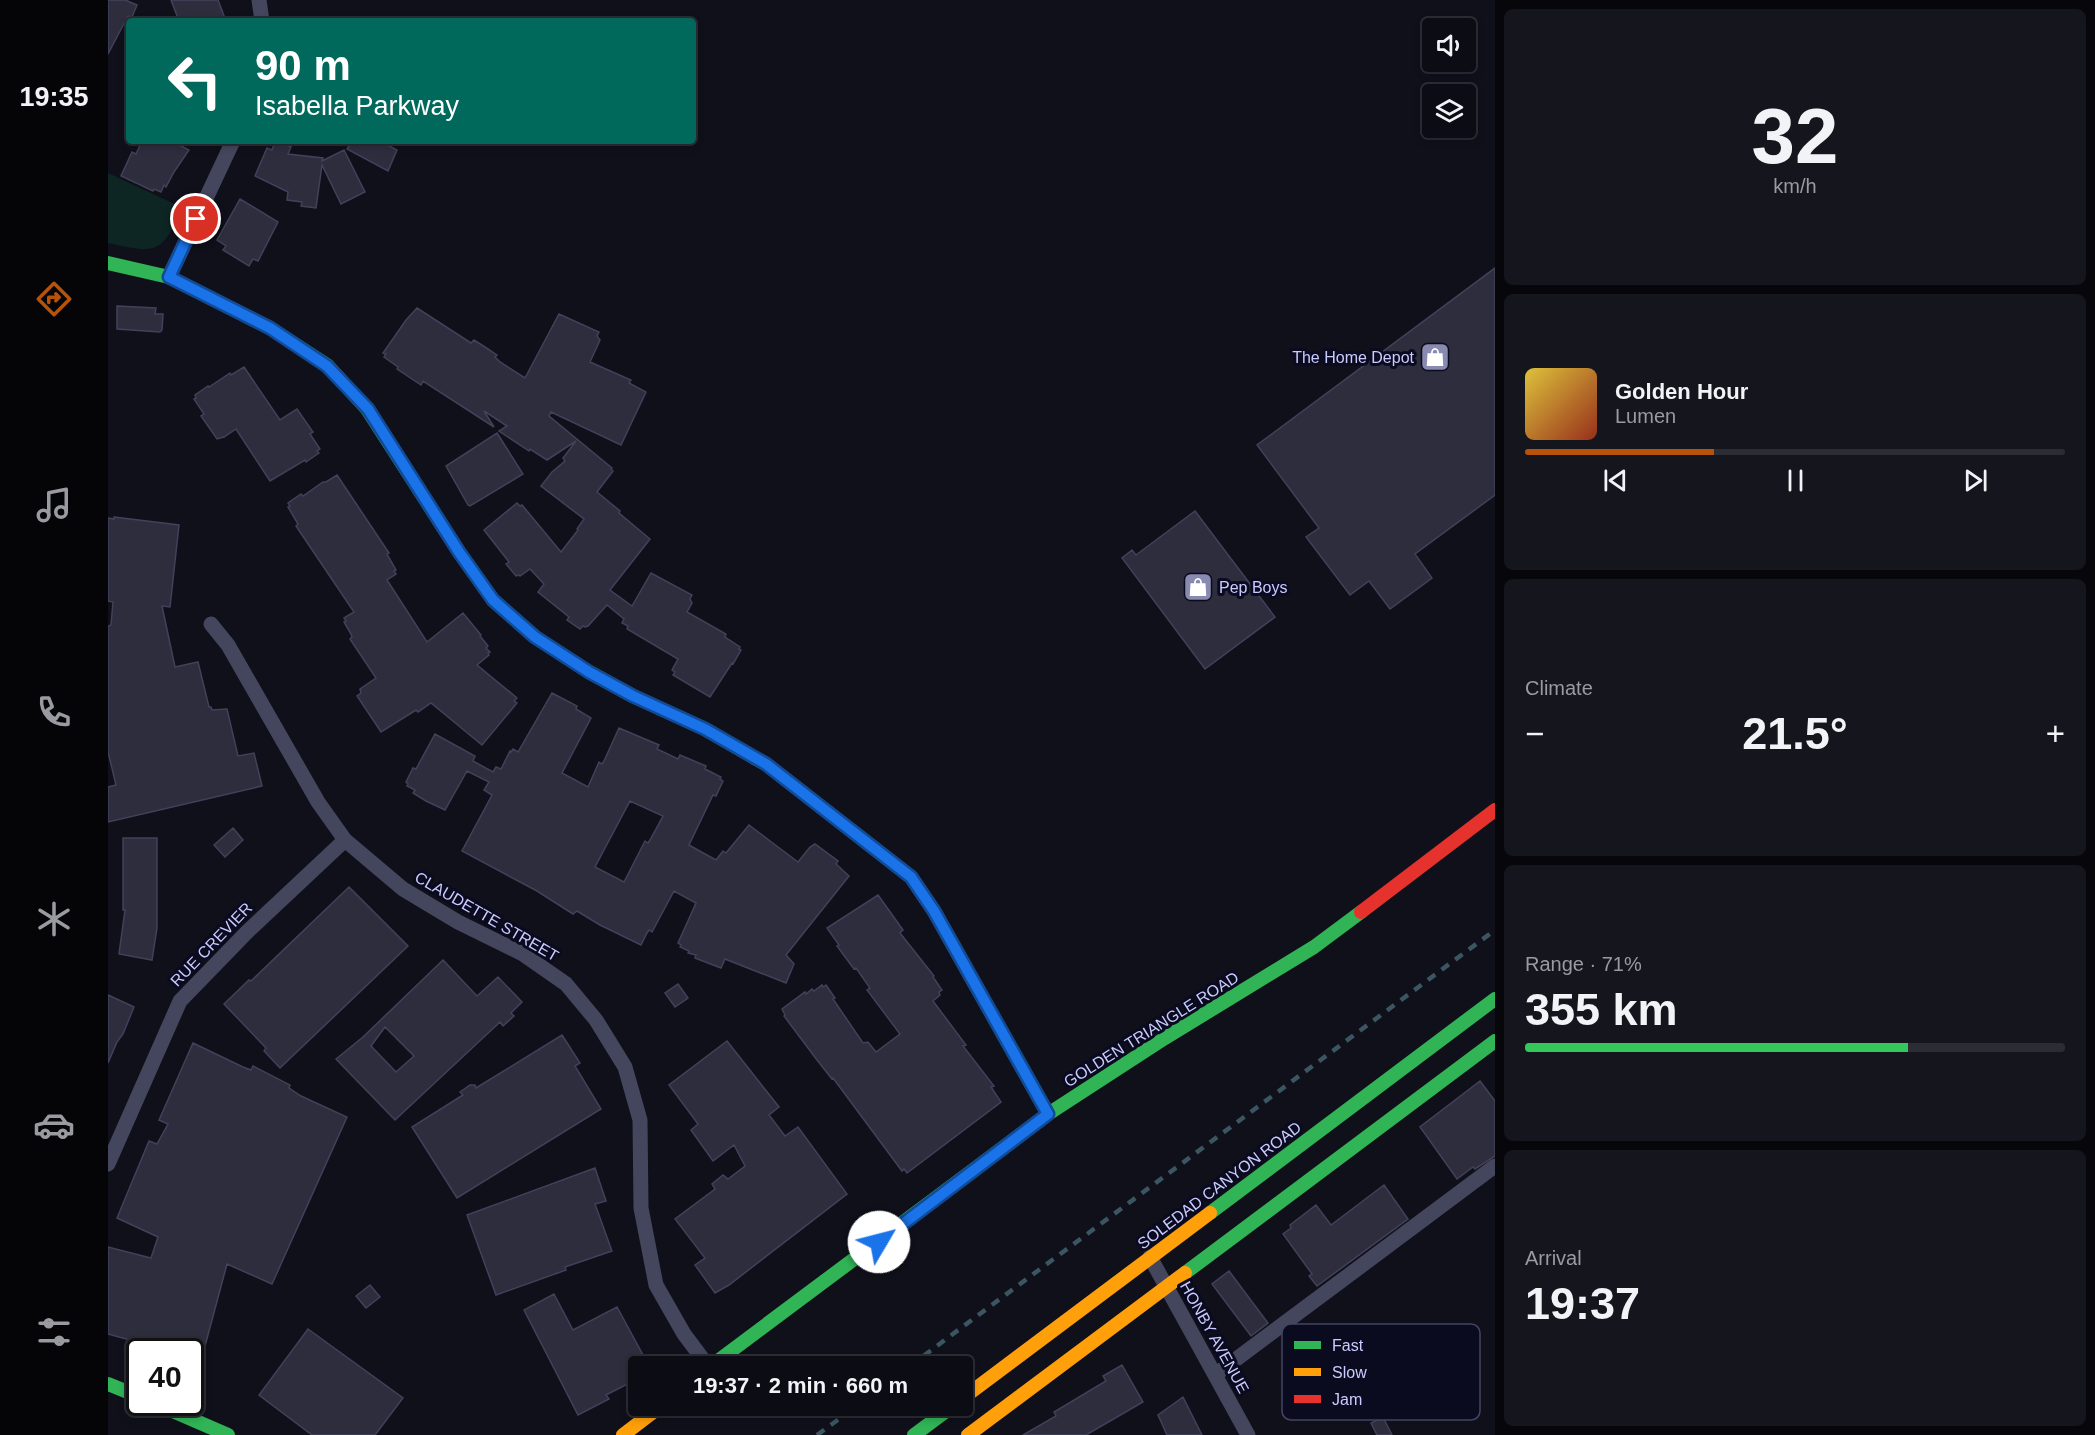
<!DOCTYPE html>
<meta charset="utf-8">
<style>
:root{--surface:#0c0c14;--page:#15151d;--text:#f1f3f6;--muted:#9a9ba0;--line:#2c2c34;--accent:#b45309}
body{margin:0;font-family:Arial,sans-serif;background:var(--page);color:var(--text);height:100vh;display:flex;flex-direction:column;font-size:22px;white-space:nowrap}
*{box-sizing:border-box;margin:0}
p{font-size:20px;color:var(--muted)}
.icon{flex:none;width:33px;height:33px;fill:none;stroke:currentColor;stroke-width:2;stroke-linecap:round;stroke-linejoin:round}
.map{position:relative;flex:1;overflow:hidden}
.side{display:flex;flex-direction:column;gap:9px;padding:9px;background:#07070b;width:600px}
.side>*{flex:none}
.hud{position:absolute;left:18px;top:18px;width:570px;height:126px;border-radius:6px;box-shadow:0 3px 9px #0003,0 0 0 2px var(--line);background:#00695c;color:#fff;overflow:hidden}
.fabs{position:absolute;left:1314px;top:18px;display:grid;gap:12px}
.fabs a{display:grid;place-items:center;width:54px;height:54px;border-radius:6px;background:var(--surface);box-shadow:0 3px 9px #0003,0 0 0 2px var(--line);font-size:30px}
.speed{position:absolute;left:18px;top:1338px;display:flex;gap:12px;font-size:30px;font-weight:700;text-align:center}
.speed>*{display:grid;place-content:center;width:78px;height:78px;border-radius:50%;background:var(--surface);box-shadow:0 3px 9px #0003,0 0 0 2px var(--line);line-height:1}
.speed .limit{border:3px solid #111;border-radius:9px;background:#fff;color:#111}
.pin{position:absolute;display:grid;place-items:center;width:51px;height:51px;color:#fff;margin:-26px;border:3px solid #fff;border-radius:50%;box-shadow:0 2px 6px #0007}
.me{position:absolute;width:66px;margin:-33px;rotate:53deg;stroke-linejoin:round;filter:drop-shadow(0 0 4px #0008)}
.turn{display:flex;align-items:center;gap:21px;height:126px;padding:0 30px;font-size:27px}
.turn .icon{width:78px;height:78px;stroke-width:2.5}
.turn b{display:block;font-size:42px;line-height:51px}
.big{font-size:45px;font-weight:600;line-height:1.1}
.side .tile{flex:1;display:flex;flex-direction:column;justify-content:center;gap:9px;min-width:0;padding:0 21px;border-radius:9px;background:var(--page)}
.side .dial{align-items:center;gap:0}
.dial b{font-size:78px;line-height:1}
.song{display:flex;align-items:center;gap:18px}
.cover{width:72px;height:72px;border-radius:9px;background:linear-gradient(135deg,hsl(50 70% 55%),hsl(10 70% 35%))}
.played{height:6px;border-radius:3px;background:linear-gradient(90deg,var(--accent) 35%,var(--line) 35%)}
.keys{display:flex;justify-content:space-around;direction:ltr}
.heat{display:flex;justify-content:space-between;align-items:center;font-size:33px;direction:ltr}
.charge{height:9px;border-radius:4px;background:linear-gradient(90deg,#34c759 71%,var(--line) 0)}
.trip{position:absolute;left:520px;top:1356px;width:345px;height:60px;border-radius:6px;background:var(--surface);box-shadow:0 3px 9px #0003,0 0 0 2px var(--line);font-weight:600;line-height:60px;text-align:center}
main{display:flex;flex:1;min-height:0}
.tab-bar{display:flex;flex-direction:column;width:108px;justify-content:space-around;align-items:center;background:#050508;color:var(--muted)}
.tab-bar .icon{width:42px;height:42px}
.tab-bar .on{color:var(--accent)}
.tab-bar b{font-size:27px;color:var(--text)}
.map>svg:first-child{display:block}
</style>
<main>
<nav class="tab-bar">
<b>19:35</b>
<svg class="icon on" aria-label="directions" viewBox="0 0 24 24"><path d="M12 3l9 9-9 9-9-9zM9 14v-3h6M13 9l2 2-2 2"/></svg>
<svg class="icon" aria-label="music" viewBox="0 0 24 24"><path d="M9 18V5l10-2v13"/><circle cx="6" cy="18" r="3"/><circle cx="16" cy="16" r="3"/></svg>
<svg class="icon" aria-label="phone" viewBox="0 0 24 24"><path d="M5 4h4l2 5-3 2q2 4 5 5l2-3 5 2v4C11 20 4 13 5 4z"/></svg>
<svg class="icon" aria-label="climate" viewBox="0 0 24 24"><path d="M12 3v18M4 7l16 10M4 17L20 7"/></svg>
<svg class="icon" aria-label="car" viewBox="0 0 24 24"><path d="M5 17H2v-5l4-1 3-4h7l3 4 3 1v5h-3M9 17h6M6 11h13"/><circle cx="7" cy="17" r="2"/><circle cx="17" cy="17" r="2"/></svg>
<svg class="icon" aria-label="filters" viewBox="0 0 24 24"><path d="M4 7h16M4 17h16"/><circle cx="9" cy="7" r="2"/><circle cx="15" cy="17" r="2"/></svg>
</nav>
<div class="map">
<svg width="1387" height="1435" viewBox="0 0 1387 1435">
<rect width="100%" height="100%" fill="#10101b"/>
<!-- green -->
<path fill="#0d2624" d="M 0,173 L 75,208 C 53,254 49,254 0,243 Z"/>
<!-- building -->
<path fill="#2d2d3e" stroke="#42415a" stroke-width="1.5" fill-rule="evenodd" d="M 0,0 L 17,0 L 29,5 L 24,17 L 20,16 L 0,54 Z
M 63,0 L 110,0 L 118,21 L 71,21 Z
M 34,141 L 64,141 L 81,150 L 66,172 L 58,187 L 56,185 L 53,192 L 46,189 L 45,191 L 13,176 L 24,152 L 28,154 Z
M 167,141 L 183,147 L 180,154 L 215,158 L 214,161 L 236,150 L 257,192 L 233,204 L 214,165 L 208,208 L 193,206 L 194,202 L 179,200 L 180,192 L 147,176 L 159,148 L 164,150 Z
M 244,141 L 272,141 L 289,150 L 280,171 L 239,149 Z
M 132,199 L 170,222 L 150,261 L 145,259 L 141,266 L 115,250 L 118,246 L 109,240 Z
M 1387,268 L 1387,495 L 1307,554 L 1324,578 L 1282,609 L 1261,581 L 1242,595 L 1198,537 L 1211,528 L 1149,445 Z
M 9,306 L 48,308 L 47,314 L 55,314 L 54,330 L 52,332 L 9,329 Z
M 309,308 L 363,343 L 366,340 L 377,347 L 389,355 L 387,357 L 392,362 L 417,378 L 451,314 L 491,332 L 489,336 L 492,340 L 482,362 L 523,380 L 521,383 L 538,392 L 513,445 L 443,412 L 441,416 L 504,468 L 503,469 L 505,471 L 489,492 L 512,511 L 511,513 L 542,539 L 502,590 L 524,606 L 543,573 L 584,595 L 582,599 L 584,603 L 579,612 L 618,634 L 617,637 L 632,647 L 631,649 L 633,650 L 625,664 L 624,663 L 602,697 L 565,675 L 567,672 L 564,670 L 570,659 L 519,629 L 520,626 L 514,623 L 516,619 L 499,605 L 480,626 L 477,627 L 475,626 L 472,629 L 459,620 L 461,617 L 430,592 L 436,584 L 422,569 L 412,576 L 411,575 L 408,576 L 398,564 L 401,562 L 376,530 L 409,503 L 412,506 L 414,505 L 453,552 L 470,530 L 469,529 L 476,519 L 433,486 L 444,472 L 457,461 L 455,458 L 468,441 L 439,460 L 422,449 L 421,451 L 391,431 L 399,426 L 376,411 L 386,427 L 315,381 L 313,385 L 289,369 L 290,367 L 276,357 L 278,354 L 275,353 L 298,320 Z
M 136,367 L 172,420 L 189,409 L 205,432 L 202,434 L 212,449 L 209,451 L 211,453 L 198,462 L 197,460 L 162,481 L 128,429 L 116,437 L 109,439 L 93,416 L 96,414 L 86,399 L 88,398 L 87,395 L 100,386 L 101,387 L 122,373 L 123,375 Z
M 389,433 L 415,474 L 362,506 L 360,505 L 338,466 Z
M 229,475 L 281,553 L 279,554 L 288,570 L 286,571 L 288,574 L 279,580 L 319,642 L 355,613 L 373,635 L 372,636 L 380,646 L 378,648 L 382,652 L 380,653 L 381,655 L 369,665 L 409,698 L 406,701 L 409,703 L 374,745 L 323,703 L 310,712 L 308,710 L 273,732 L 249,696 L 253,693 L 252,689 L 268,678 L 242,639 L 244,637 L 243,634 L 236,622 L 238,621 L 236,618 L 246,612 L 188,526 L 190,524 L 180,507 L 182,506 L 180,503 L 193,494 L 195,496 L 215,482 L 218,482 Z
M 1087,511 L 1167,617 L 1097,669 L 1014,558 L 1024,550 L 1028,555 Z
M 6,517 L 71,525 L 62,607 L 54,606 L 67,667 L 90,662 L 101,707 L 103,707 L 104,710 L 119,709 L 130,756 L 146,753 L 154,786 L 0,822 L 0,787 L 8,785 L 0,752 L 0,626 L 3,625 L 5,602 L 0,601 L 0,518 L 6,519 Z
M 444,693 L 469,706 L 468,709 L 483,718 L 454,773 L 480,787 L 491,762 L 494,764 L 496,761 L 511,728 L 551,745 L 549,749 L 570,759 L 572,755 L 598,766 L 597,769 L 613,777 L 612,779 L 615,781 L 608,796 L 605,795 L 581,845 L 588,849 L 608,860 L 615,851 L 618,853 L 641,825 L 690,862 L 702,847 L 707,844 L 730,861 L 728,864 L 741,876 L 678,955 L 686,964 L 678,983 L 617,959 L 613,968 L 587,958 L 588,955 L 580,953 L 581,951 L 572,947 L 573,945 L 570,943 L 588,903 L 566,891 L 544,932 L 541,930 L 539,933 L 533,945 L 492,925 L 469,911 L 465,914 L 429,891 L 354,851 L 384,795 L 376,790 L 381,782 L 359,771 L 337,810 L 318,801 L 305,793 L 307,790 L 299,786 L 300,784 L 298,782 L 305,768 L 308,769 L 327,734 L 367,756 L 365,761 L 385,772 L 388,767 L 393,769 L 402,751 L 403,752 L 405,749 L 410,752 ZM 522,801 L 555,816 L 542,840 L 540,843 L 537,841 L 516,882 L 487,867 Z
M 125,828 L 135,840 L 117,857 L 106,845 Z
M 15,838 L 49,838 L 49,928 L 44,960 L 11,954 L 17,910 L 15,910 Z
M 241,887 L 300,946 L 172,1068 L 156,1051 L 158,1048 L 116,1004 L 141,980 L 143,981 Z
M 770,895 L 795,930 L 792,933 L 826,976 L 825,977 L 834,990 L 831,992 L 832,995 L 825,1001 L 858,1045 L 855,1046 L 886,1086 L 883,1087 L 893,1102 L 799,1173 L 796,1169 L 794,1171 L 725,1078 L 724,1079 L 709,1060 L 676,1016 L 677,1015 L 674,1009 L 697,992 L 698,994 L 704,989 L 706,991 L 714,985 L 715,987 L 718,985 L 727,998 L 725,999 L 755,1043 L 760,1042 L 768,1052 L 792,1034 L 759,990 L 762,988 L 748,968 L 746,969 L 729,946 L 731,945 L 719,928 Z
M 335,960 L 369,996 L 390,977 L 414,1002 L 403,1013 L 406,1016 L 395,1026 L 392,1022 L 287,1120 L 228,1059 L 255,1037 ZM 277,1027 L 306,1056 L 288,1072 L 263,1046 Z
M 570,984 L 580,998 L 567,1007 L 557,993 Z
M 0,995 L 26,1007 L 15,1034 L 9,1042 L 0,1063 Z
M 454,1035 L 472,1063 L 467,1066 L 493,1109 L 349,1198 L 304,1127 L 355,1095 L 352,1092 L 362,1085 L 367,1085 L 368,1088 Z
M 619,1041 L 671,1107 L 661,1115 L 677,1136 L 690,1127 L 739,1194 L 621,1285 L 607,1293 L 587,1265 L 597,1258 L 567,1219 L 607,1189 L 604,1184 L 615,1175 L 620,1179 L 637,1166 L 626,1145 L 605,1161 L 583,1130 L 590,1124 L 561,1085 Z
M 85,1043 L 135,1067 L 143,1070 L 145,1066 L 182,1085 L 181,1088 L 193,1096 L 239,1117 L 164,1284 L 119,1264 L 93,1361 L 82,1358 L 82,1352 L 65,1352 L 0,1334 L 0,1247 L 43,1258 L 50,1237 L 9,1218 L 41,1141 L 49,1144 L 60,1124 L 51,1120 Z
M 1372,1081 L 1387,1101 L 1387,1156 L 1367,1169 L 1365,1167 L 1349,1179 L 1312,1127 Z
M 487,1168 L 498,1201 L 487,1204 L 504,1251 L 457,1267 L 458,1270 L 388,1295 L 359,1215 Z
M 1276,1185 L 1300,1219 L 1209,1286 L 1201,1276 L 1204,1274 L 1175,1234 L 1183,1228 L 1182,1225 L 1208,1205 L 1223,1225 Z
M 1121,1271 L 1160,1323 L 1143,1336 L 1104,1284 Z
M 262,1285 L 272,1297 L 258,1308 L 248,1296 Z
M 446,1294 L 465,1330 L 509,1307 L 541,1366 L 531,1366 L 531,1378 L 498,1395 L 501,1399 L 470,1415 L 416,1310 Z
M 200,1329 L 295,1398 L 267,1435 L 204,1435 L 151,1395 Z
M 1014,1365 L 1035,1402 L 978,1435 L 915,1435 L 948,1416 L 946,1412 L 998,1381 L 995,1376 Z
M 1075,1397 L 1094,1435 L 1059,1435 L 1050,1415 Z
M 1275,1417 L 1284,1435 L 1269,1435 L 1263,1423 Z"/>
<g fill="none" stroke-linecap="round" stroke-linejoin="round">
<!-- street -->
<path stroke="#43465d" stroke-width="15" d="M 151,0 L 154,21
M 61,277 L 125,141
M 103,624 L 120,645 L 210,802 L 237,840 L 295,889 L 350,922 L 415,954 L 458,984 L 488,1020 L 517,1067 L 532,1120 L 533,1208 L 548,1285 L 576,1334 L 600,1366
M 0,1164 L 72,1001 L 140,931 L 237,840
M 1042,1257 L 1140,1435
M 1107,1375 L 1387,1166"/>
<!-- fast -->
<path stroke="#30b455" stroke-width="14" d="M 0,263 L 61,277 L 162,328 L 219,365 L 259,409 L 351,552 L 385,600 L 427,637 L 481,672 L 525,696 L 597,729 L 647,758
M 868,986 L 940,1114
M 1102,1213 L 1387,999
M 1077,1273 L 1387,1041
M 603,1366 L 940,1114 L 1057,1038 L 1206,947 L 1253,912
M 0,1384 L 32,1397
M 44,1402 L 120,1435
M 806,1435 L 845,1406"/>
<!-- slow -->
<path stroke="#ff9f0a" stroke-width="14" d="M 647,758 L 658,764 L 803,877 L 826,911 L 868,986
M 855,1398 L 1102,1213
M 515,1435 L 553,1406
M 860,1435 L 1077,1273"/>
<!-- jam -->
<path stroke="#e5322d" stroke-width="14" d="M 1253,912 L 1387,810"/>
<!-- rail -->
<path stroke="#3b5662" stroke-width="4.5" stroke-dasharray="9 8" stroke-linecap="butt" d="M 802,1366 L 1387,930
M 709,1435 L 749,1406"/>
</g>
<g fill="none" stroke-linecap="round" stroke-linejoin="round">
<!-- route casing -->
<g stroke="#114b97" stroke-width="15">
<path id="route" d="M 88,219 L 61,277 L 162,328 L 219,366 L 260,409 L 351,552 L 385,600 L 427,637 L 481,672 L 525,696 L 597,729 L 658,764 L 803,877 L 826,911 L 940,1114 L 771,1242"/>
</g>
<!-- route -->
<use href="#route" stroke="#1a73e8" stroke-width="10"/>
</g>
<!-- icons -->
<defs>
<g id="shop-square" transform="scale(1.5)"><rect x="-9" y="-9" width="18" height="18" rx="4" fill="#898aaf" stroke="#0b0b20"/><path d="M-5-2.5h2.3a2.7 3.5 0 0 1 5.4 0H5L5.5 6h-11ZM-1.5-2.5h3a1.5 2.3 0 0 0-3 0Z" fill="#fff"/></g>
</defs>
<g fill-rule="evenodd">
<use href="#shop-square" x="1327" y="357"/>
<use href="#shop-square" x="1090" y="587"/>
</g>
<g text-anchor="middle" stroke-width="6" stroke-linejoin="round" paint-order="stroke">
<!-- poi labels -->
<g font-size="16" fill="#cacbff" stroke="#0b0b20" text-anchor="end">
<text x="1306" y="363">The Home Depot</text>
<text x="1111" y="593" text-anchor="start">Pep Boys</text>
</g>
<!-- street labels -->
<g font-size="16" fill="#cacbff" stroke="#0b0b20">
<text transform="translate(379 916) rotate(30)" y="6">CLAUDETTE STREET</text>
<text transform="translate(103 944) rotate(-46)" y="6">RUE CREVIER</text>
<text transform="translate(1043 1029) rotate(-32)" y="6">GOLDEN TRIANGLE ROAD</text>
<text transform="translate(1111 1185) rotate(-37)" y="6">SOLEDAD CANYON ROAD</text>
<text transform="translate(1107 1337) rotate(61)" y="6">HONBY AVENUE</text>
</g>
</g>
<!-- legend -->
<rect x="1174" y="1324" width="198" height="96" rx="9" fill="#0b0b20" stroke="#444563" stroke-width="1.5"/>
<rect x="1186" y="1341" width="27" height="8" fill="#30b455"/>
<rect x="1186" y="1368" width="27" height="8" fill="#ff9f0a"/>
<rect x="1186" y="1395" width="27" height="8" fill="#e5322d"/>
<g font-size="16" fill="#cacbff">
<text x="1224" y="1351">Fast</text>
<text x="1224" y="1378">Slow</text>
<text x="1224" y="1405">Jam</text>
</g>
</svg>
<div class="fabs">
<a><svg class="icon" aria-label="sound" viewBox="0 0 24 24"><path d="M4 9h4l5-4v14l-5-4H4zM17 9q2 3 0 6"/></svg></a>
<a><svg class="icon" aria-label="layers" viewBox="0 0 24 24"><path d="M12 4l9 5-9 5-9-5zM3 14l9 5 9-5"/></svg></a>
</div>
<div class="speed"><div class="limit">40</div></div>
<div class="pin" style="left:88px;top:219px;background:#d93025"><svg class="icon" aria-label="arrive" viewBox="0 0 24 24"><path d="M6 21V4h12l-3 4 3 4H6"/></svg></div>
<svg class="me" style="left:771px;top:1242px" viewBox="-20 -20 40 40"><circle r="19" fill="#fff"/><path d="M0-13L10 11 0 6-10 11z" fill="#1a73e8"/></svg>
<div class="trip">19:37 · 2 min · 660 m</div>
<div class="hud">
<div class="turn"><svg class="icon" aria-label="left" viewBox="0 0 24 24"><path d="M17 20v-9H6M10 6l-5 5 5 5"/></svg><div><b>90 m</b>Isabella Parkway</div></div>
</div>
</div>
<section class="side">
<div class="tile dial"><b>32</b><p>km/h</p></div>
<div class="tile">
<div class="song"><i class="cover"></i><div><b>Golden Hour</b><p>Lumen</p></div></div>
<div class="played"></div>
<div class="keys"><svg class="icon" aria-label="previous" viewBox="0 0 24 24"><path d="M18 5L8 12l10 7zM5 5v14"/></svg><svg class="icon" aria-label="pause" viewBox="0 0 24 24"><path d="M8 5v14M16 5v14"/></svg><svg class="icon" aria-label="next" viewBox="0 0 24 24"><path d="M6 5l10 7-10 7zM19 5v14"/></svg></div>
</div>
<div class="tile"><p>Climate</p>
<div class="heat"><a>−</a><b class="big">21.5°</b><a>+</a></div>
</div>
<div class="tile"><p>Range · 71%</p><b class="big">355 km</b><div class="charge"></div></div>
<div class="tile"><p>Arrival</p><b class="big">19:37</b></div>
</section>
</main>
